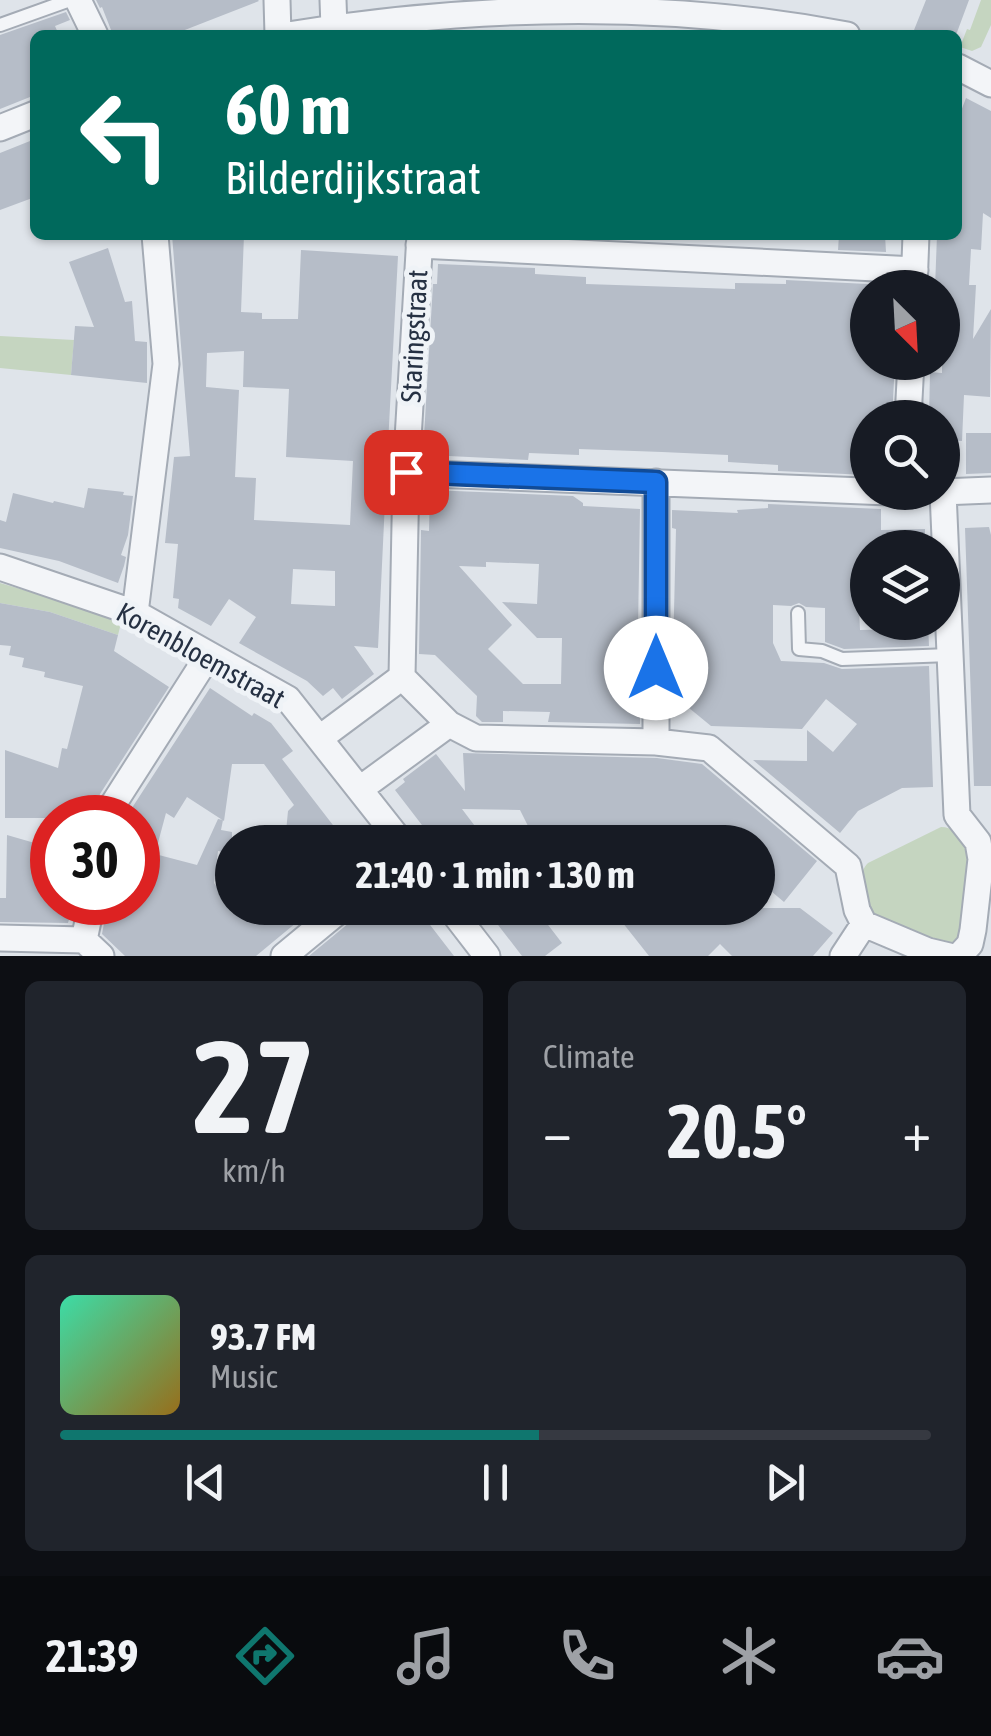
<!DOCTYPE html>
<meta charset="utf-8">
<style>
:root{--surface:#171b24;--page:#20242c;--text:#f1f3f6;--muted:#9ea1a6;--line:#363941;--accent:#0f766e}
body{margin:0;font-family:"Asap Condensed",sans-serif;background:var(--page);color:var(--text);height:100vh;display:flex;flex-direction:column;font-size:38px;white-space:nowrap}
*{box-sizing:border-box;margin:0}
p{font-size:32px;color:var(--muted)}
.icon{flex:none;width:55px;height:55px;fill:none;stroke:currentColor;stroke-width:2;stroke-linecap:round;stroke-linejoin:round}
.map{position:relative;height:956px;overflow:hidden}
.details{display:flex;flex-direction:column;gap:25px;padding:25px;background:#0d0f14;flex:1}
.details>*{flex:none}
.top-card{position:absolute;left:30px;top:30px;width:932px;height:210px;border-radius:15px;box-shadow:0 2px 8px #0004;background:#00695c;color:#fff;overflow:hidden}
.needle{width:65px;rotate:156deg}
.controls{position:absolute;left:850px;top:270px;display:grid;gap:20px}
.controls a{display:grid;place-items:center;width:110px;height:110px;border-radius:50%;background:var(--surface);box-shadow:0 2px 8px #0004;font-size:50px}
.speed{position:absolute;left:30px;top:795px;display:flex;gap:20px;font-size:50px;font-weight:700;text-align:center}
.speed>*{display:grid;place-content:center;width:130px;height:130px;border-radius:50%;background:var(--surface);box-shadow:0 2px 8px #0004;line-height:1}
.speed .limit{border:15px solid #d22;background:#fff;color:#111}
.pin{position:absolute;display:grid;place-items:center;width:85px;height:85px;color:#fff;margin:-42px;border-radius:20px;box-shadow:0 5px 15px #0006}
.me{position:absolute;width:110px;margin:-55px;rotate:0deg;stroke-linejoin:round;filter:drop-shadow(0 0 8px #0008)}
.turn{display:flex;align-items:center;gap:35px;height:210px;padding:0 30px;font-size:45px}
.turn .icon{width:130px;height:130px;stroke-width:2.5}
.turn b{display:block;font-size:70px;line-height:85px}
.big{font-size:75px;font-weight:700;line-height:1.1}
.details .widget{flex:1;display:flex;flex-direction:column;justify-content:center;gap:15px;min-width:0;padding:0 35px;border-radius:15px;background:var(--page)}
.details .dial{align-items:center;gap:0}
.dial b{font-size:130px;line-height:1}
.song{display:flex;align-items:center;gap:30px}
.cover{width:120px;height:120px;border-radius:15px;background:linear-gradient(135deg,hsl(160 70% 55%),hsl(40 70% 35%))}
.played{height:10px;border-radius:5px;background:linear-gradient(90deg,var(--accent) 55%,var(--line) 55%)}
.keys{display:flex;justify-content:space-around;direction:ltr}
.heat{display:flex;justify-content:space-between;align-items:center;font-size:55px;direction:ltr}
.details .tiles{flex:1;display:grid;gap:25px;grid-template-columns:1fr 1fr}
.widget:last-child{grid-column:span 2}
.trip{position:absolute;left:215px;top:825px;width:560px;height:100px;border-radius:50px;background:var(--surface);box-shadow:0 2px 8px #0004;font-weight:700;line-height:100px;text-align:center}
.dock{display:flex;height:160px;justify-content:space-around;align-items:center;background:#090b0e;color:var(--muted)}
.dock .icon{width:70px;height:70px}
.dock .selected{color:var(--accent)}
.dock b{font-size:45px;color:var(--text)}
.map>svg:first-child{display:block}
</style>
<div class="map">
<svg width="991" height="956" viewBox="0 0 991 956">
<rect width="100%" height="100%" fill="#dfe4ea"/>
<!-- green -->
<path fill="#c5d5c0" d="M 981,0 L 991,0 L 991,25 L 981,47 L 972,51 L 960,47 L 967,29 L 970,30 Z
M 0,336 L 74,340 L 71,375 L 0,368 Z
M 0,583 L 69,603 L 121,623 L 118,635 L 50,612 L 0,603 Z
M 941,827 C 983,828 966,902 964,929 C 960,941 954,943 942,946 L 871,912 C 866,896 854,877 868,863 Z"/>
<!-- building -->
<path fill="#b6bdc8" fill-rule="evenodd" d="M 96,0 L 258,0 L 259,1 L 172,35 L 113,35 L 102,7 L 100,8 Z
M 926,0 L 969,0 L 956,35 L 912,35 Z
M 66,12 L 70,20 L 55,26 L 59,35 L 35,35 L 35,95 L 0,109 L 0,35 Z
M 966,98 L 991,111 L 991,218 L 983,213 L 981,250 L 971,249 L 969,285 L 976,285 L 973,339 L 991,309 L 990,397 L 964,395 L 962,441 L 942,440 L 942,418 L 929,418 L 930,372 L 942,373 L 942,288 L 935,288 L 937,235 L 958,235 L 958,119 Z
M 35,139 L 35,197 L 0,210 L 0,153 Z
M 172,235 L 244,235 L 241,312 L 262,313 L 262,319 L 298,319 L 301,250 L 398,256 L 387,463 L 379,462 L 377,502 L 385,502 L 378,648 L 354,646 L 374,674 L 342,699 L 333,688 L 323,696 L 307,681 L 239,643 L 256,617 L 229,599 L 211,626 L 178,608 L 179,599 L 173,598 L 178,544 L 165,543 L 174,457 L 190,456 ZM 244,351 L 243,387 L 289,389 L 286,457 L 353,461 L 350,525 L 254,520 L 256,478 L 235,477 L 239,390 L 206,387 L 207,353 ZM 293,569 L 335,571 L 335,606 L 291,604 Z
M 839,235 L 885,235 L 886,252 L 838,250 Z
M 108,248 L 125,302 L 132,301 L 135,341 L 147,342 L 147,383 L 71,375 L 75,326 L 94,327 L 69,262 Z
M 438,264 L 535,268 L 535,274 L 586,277 L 586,284 L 735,289 L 735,283 L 786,284 L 786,280 L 888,285 L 888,288 L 868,288 L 868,362 L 895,362 L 892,418 L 868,418 L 868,475 L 778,471 L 778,465 L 728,462 L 728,455 L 662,452 L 579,449 L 579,455 L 529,453 L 528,460 L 428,455 L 429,436 L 424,436 L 433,284 L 437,284 Z
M 966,433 L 991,433 L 991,473 L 966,474 Z
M 88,488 L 124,492 L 123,495 L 133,496 L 128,535 L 121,555 L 126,557 L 124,566 L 118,583 L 59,561 L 0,548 L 0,520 L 6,522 L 13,493 L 53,503 L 54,501 L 84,508 Z
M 430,490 L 573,496 L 583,503 L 583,506 L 640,509 L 637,688 L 612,675 L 608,681 L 640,709 L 640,724 L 548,722 L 550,712 L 503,711 L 503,722 L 482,722 L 476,716 L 477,696 L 435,655 L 419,654 L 421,530 L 429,531 ZM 486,562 L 539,564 L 537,604 L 502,602 L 537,638 L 562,638 L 561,684 L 523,684 L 488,649 L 512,625 L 459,566 L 486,567 Z
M 768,504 L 881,509 L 881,530 L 925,529 L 925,548 L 868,548 L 868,578 L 859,578 L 859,609 L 860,630 L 903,629 L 903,622 L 928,622 L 929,646 L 844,649 L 825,642 L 825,608 L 806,607 L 799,603 L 791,606 L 773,605 L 773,643 L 781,661 L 824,663 L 842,669 L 929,666 L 933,787 L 902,788 L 858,811 L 840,833 L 753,760 L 807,761 L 807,730 L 833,752 L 857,724 L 826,699 L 802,729 L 711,726 L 672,694 L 676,529 L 672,528 L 672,510 L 738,513 L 737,510 L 768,508 Z
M 989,527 L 991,535 L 991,786 L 974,786 L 965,528 Z
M 0,603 L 50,612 L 118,635 L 114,651 L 169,687 L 100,794 L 95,818 L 5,818 L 5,750 L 58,768 L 62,748 L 67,749 L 83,686 L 44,677 L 45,672 L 22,667 L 24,658 L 9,655 L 11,646 L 0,645 Z
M 210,688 L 252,716 L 254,713 L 271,723 L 293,751 L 282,759 L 346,842 L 285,842 L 288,811 L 294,805 L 264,764 L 232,764 L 224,821 L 187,797 L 174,818 L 166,813 L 155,854 L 197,865 L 218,819 L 223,820 L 221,830 L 232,832 L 232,853 L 218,851 L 214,883 L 232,908 L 260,908 L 268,918 L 281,908 L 314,908 L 256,956 L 125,956 L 102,934 L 108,902 L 138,902 L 138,818 L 128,818 L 128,814 Z
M 463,753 L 657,758 L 702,764 L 817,861 L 784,902 L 758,880 L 758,842 L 689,842 L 697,833 L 664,832 L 558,833 L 565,842 L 541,842 L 528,826 L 520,810 L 462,809 L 487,842 L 435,842 L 395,790 L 405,782 L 403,779 L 436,754 L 465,791 Z
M 7,835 L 52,848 L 52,902 L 74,902 L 68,923 L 0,922 L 0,898 L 6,898 Z
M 379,908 L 417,908 L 454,956 L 309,956 L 355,918 L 360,923 Z
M 485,908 L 535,908 L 562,943 L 545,956 L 522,956 Z
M 611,908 L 800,908 L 833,933 L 813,956 L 732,956 L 720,944 L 708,956 L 649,956 Z"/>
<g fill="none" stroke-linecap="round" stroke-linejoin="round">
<!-- service casing -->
<g stroke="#a4abb5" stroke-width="16">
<path id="service" d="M 0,25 L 70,0
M 798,613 L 799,649 L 822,651 L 842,659 L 950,655"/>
</g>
<!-- minor casing -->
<g stroke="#a4abb5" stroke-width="29">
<path id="minor" d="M 78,0 L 95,35
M 277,0 L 278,35
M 333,0 L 334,28
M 288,35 C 473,5 663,0 847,35
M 958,67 L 991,84
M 0,128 L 35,114
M 420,235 L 406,473 L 402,677 L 449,724
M 419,245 L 915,270
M 914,288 L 916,235
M 908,418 L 911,362
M 406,473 L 889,492
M 942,492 L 991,490
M 943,492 L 957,815 L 978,842 L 981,859 L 973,930 L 970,944 L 959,956
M 0,567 L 135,613 L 288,699 L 401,842
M 135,613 L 166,364 L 155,235
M 320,738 L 402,677
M 656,742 L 656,482
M 360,789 L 449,724 L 476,738 L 656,742 L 709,748 L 848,866 L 857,910 L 864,924
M 111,818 L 114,803 L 208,656
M 450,908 L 487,956
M 864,924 L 928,951 L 949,956
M 0,938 L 84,940 L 101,956
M 84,940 L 92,902
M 284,956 L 342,908
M 843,956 L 864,924"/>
</g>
<!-- service -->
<use href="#service" stroke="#f3f5f8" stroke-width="12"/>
<!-- minor -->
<use href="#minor" stroke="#f3f5f8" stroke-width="25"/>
</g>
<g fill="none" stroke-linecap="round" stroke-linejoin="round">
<!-- route casing -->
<g stroke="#114b97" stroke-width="25">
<path id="route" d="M 406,472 L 656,482 L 656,668"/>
</g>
<!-- route -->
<use href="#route" stroke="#1a73e8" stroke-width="18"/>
</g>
<g text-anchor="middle" stroke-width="10" stroke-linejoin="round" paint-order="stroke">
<!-- street labels -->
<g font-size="28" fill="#263143" stroke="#eff3f7">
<text transform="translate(414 336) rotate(-87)" y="10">Staringstraat</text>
<text transform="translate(201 655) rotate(29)" y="10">Korenbloemstraat</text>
</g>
</g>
</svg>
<div class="controls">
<a><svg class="needle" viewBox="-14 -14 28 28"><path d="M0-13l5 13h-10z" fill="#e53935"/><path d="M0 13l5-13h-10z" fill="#9ea1a6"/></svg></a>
<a><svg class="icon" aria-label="search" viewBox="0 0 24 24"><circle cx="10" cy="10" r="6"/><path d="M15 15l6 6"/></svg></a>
<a><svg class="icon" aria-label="layers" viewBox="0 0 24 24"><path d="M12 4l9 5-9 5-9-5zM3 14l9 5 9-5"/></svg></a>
</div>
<div class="speed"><div class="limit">30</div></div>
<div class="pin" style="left:406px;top:472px;background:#d93025"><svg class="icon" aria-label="arrive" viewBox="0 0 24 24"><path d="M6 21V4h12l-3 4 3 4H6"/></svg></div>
<svg class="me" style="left:656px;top:668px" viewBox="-20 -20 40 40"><circle r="19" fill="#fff"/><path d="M0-13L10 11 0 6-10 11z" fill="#1a73e8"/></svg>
<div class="trip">21:40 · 1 min · 130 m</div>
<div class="top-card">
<div class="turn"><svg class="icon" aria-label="left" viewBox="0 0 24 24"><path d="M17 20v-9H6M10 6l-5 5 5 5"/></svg><div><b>60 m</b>Bilderdijkstraat</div></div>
</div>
</div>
<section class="details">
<div class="tiles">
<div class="widget dial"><b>27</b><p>km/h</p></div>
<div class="widget"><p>Climate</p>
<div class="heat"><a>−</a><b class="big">20.5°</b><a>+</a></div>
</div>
<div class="widget">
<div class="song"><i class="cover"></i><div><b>93.7 FM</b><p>Music</p></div></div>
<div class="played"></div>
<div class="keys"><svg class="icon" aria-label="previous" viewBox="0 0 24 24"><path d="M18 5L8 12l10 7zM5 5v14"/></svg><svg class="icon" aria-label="pause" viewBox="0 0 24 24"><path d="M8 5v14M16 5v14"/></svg><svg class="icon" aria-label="next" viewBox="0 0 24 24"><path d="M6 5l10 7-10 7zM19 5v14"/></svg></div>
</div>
</div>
</section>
<nav class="dock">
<b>21:39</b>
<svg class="icon selected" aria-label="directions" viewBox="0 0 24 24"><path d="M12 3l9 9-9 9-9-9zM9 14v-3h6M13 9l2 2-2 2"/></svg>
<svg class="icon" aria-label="music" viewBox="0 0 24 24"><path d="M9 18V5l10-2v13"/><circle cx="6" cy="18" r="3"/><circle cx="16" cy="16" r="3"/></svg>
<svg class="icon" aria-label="phone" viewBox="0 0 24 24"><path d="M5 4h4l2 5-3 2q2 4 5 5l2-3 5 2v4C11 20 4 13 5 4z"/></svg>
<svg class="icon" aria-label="climate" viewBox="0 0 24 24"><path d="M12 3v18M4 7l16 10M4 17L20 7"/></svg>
<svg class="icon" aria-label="car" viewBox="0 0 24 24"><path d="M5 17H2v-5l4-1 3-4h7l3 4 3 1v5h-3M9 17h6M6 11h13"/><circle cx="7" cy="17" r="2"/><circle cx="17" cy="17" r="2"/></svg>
</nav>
